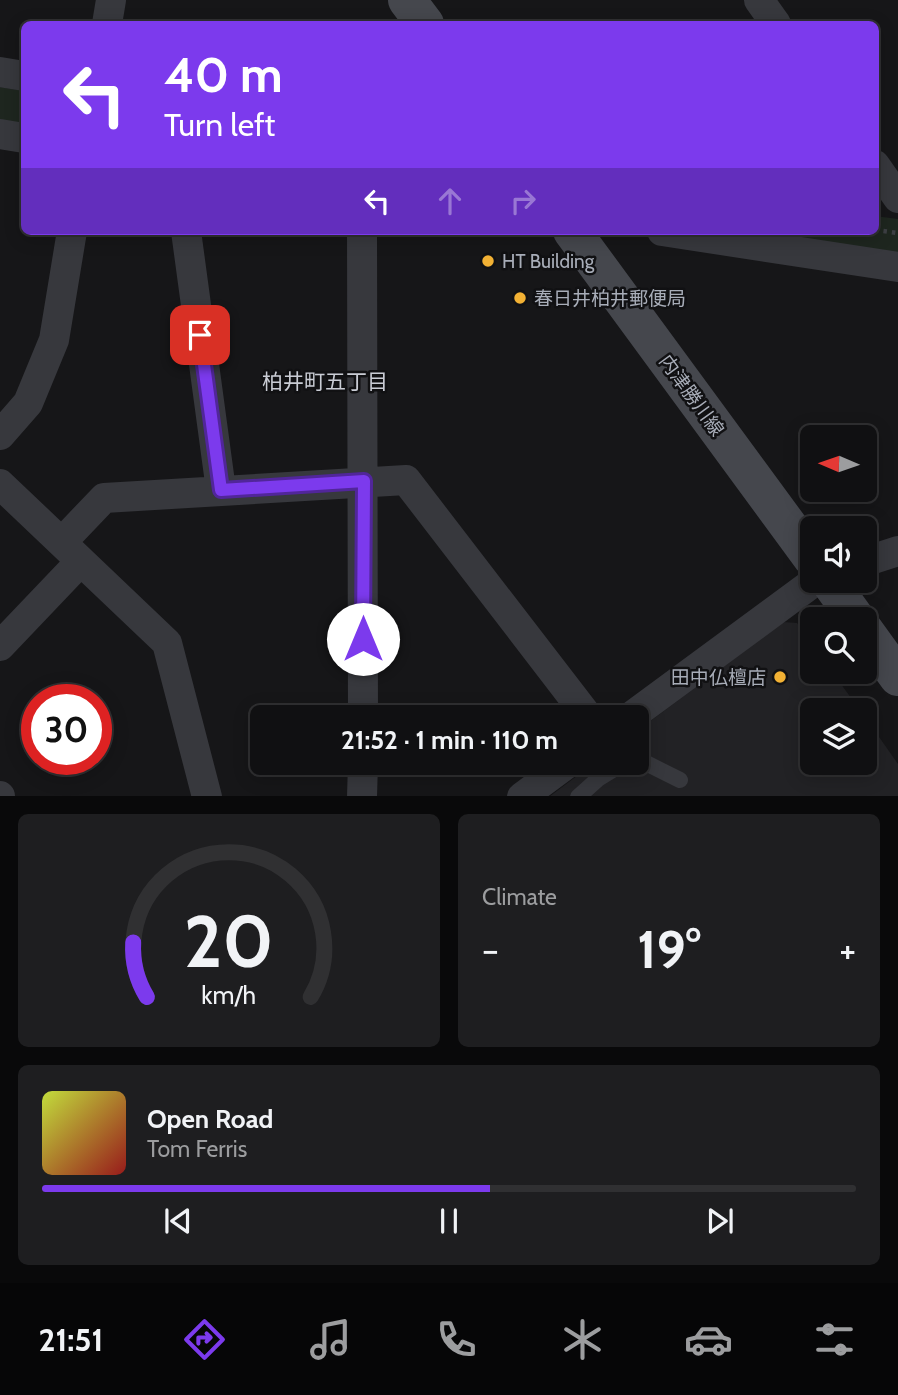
<!DOCTYPE html>
<meta charset="utf-8">
<style>
:root{--surface:#101012;--page:#1e1e20;--text:#f1f3f6;--muted:#9c9d9f;--line:#303032;--accent:#7c3aed}
body{margin:0;font-family:Cabin,"Noto Sans JP",sans-serif;background:var(--page);color:var(--text);height:100vh;display:flex;flex-direction:column;font-size:26px;white-space:nowrap}
*{box-sizing:border-box;margin:0}
p{font-size:23px;color:var(--muted)}
.icon{flex:none;width:38px;height:38px;fill:none;stroke:currentColor;stroke-width:2;stroke-linecap:round;stroke-linejoin:round}
.map{position:relative;height:796px;overflow:hidden}
.panel{display:flex;flex-direction:column;gap:18px;padding:18px;background:#09090a;flex:1}
.panel>*{flex:none}
.banner{position:absolute;left:21px;top:21px;width:858px;height:214px;border-radius:10px;box-shadow:0 4px 18px #0003,0 0 0 2px var(--line);background:#7c3aed;color:#fff;overflow:hidden}
.needle{width:46px;rotate:272deg}
.fabs{position:absolute;left:800px;top:425px;display:grid;gap:14px}
.fabs a{display:grid;place-items:center;width:77px;height:77px;border-radius:10px;background:var(--surface);box-shadow:0 4px 18px #0003,0 0 0 2px var(--line);font-size:35px}
.speed{position:absolute;left:21px;top:684px;display:flex;gap:14px;font-size:35px;font-weight:700;text-align:center}
.speed>*{display:grid;place-content:center;width:91px;height:91px;border-radius:50%;background:var(--surface);box-shadow:0 4px 18px #0003,0 0 0 2px var(--line);line-height:1}
.speed .limit{border:10px solid #d22;background:#fff;color:#111}
.pin{position:absolute;display:grid;place-items:center;width:60px;height:60px;color:#fff;margin:-30px;border-radius:14px;box-shadow:0 4px 10px #0006}
.me{position:absolute;width:77px;margin:-38px;rotate:0deg;stroke-linejoin:round;filter:drop-shadow(0 0 5px #0008)}
.turn{display:flex;align-items:center;gap:24px;height:147px;padding:0 28px;font-size:32px}
.turn .icon{width:91px;height:91px;stroke-width:2.5}
.turn b{display:block;font-size:49px;line-height:60px}
.lanes{display:flex;align-items:center;height:66px;padding:0 28px;background:#0003;justify-content:center;gap:35px;direction:ltr}
.lanes .off{opacity:.35}
.big{font-size:52px;font-weight:700;line-height:1.1}
.panel .widget{flex:1;display:flex;flex-direction:column;justify-content:center;gap:10px;min-width:0;padding:0 24px;border-radius:10px;background:var(--page)}
.panel .dial{align-items:center;gap:0}
.dial svg{height:182px;overflow:visible;fill:none;stroke:var(--line);stroke-width:7;stroke-linecap:round;text-anchor:middle}
.dial text{fill:var(--text);stroke:none}
.song{display:flex;align-items:center;gap:21px}
.cover{width:84px;height:84px;border-radius:10px;background:linear-gradient(135deg,hsl(70 70% 55%),hsl(0 70% 35%))}
.played{height:7px;border-radius:4px;background:linear-gradient(90deg,var(--accent) 55%,var(--line) 55%)}
.keys{display:flex;justify-content:space-around;direction:ltr}
.heat{display:flex;justify-content:space-between;align-items:center;font-size:38px;direction:ltr}
.panel .tiles{flex:1;display:grid;gap:18px;grid-template-columns:1fr 1fr}
.widget:last-child{grid-column:span 2}
.trip{position:absolute;left:250px;top:705px;width:399px;height:70px;border-radius:10px;background:var(--surface);box-shadow:0 4px 18px #0003,0 0 0 2px var(--line);font-weight:700;line-height:70px;text-align:center}
.tabs{display:flex;height:112px;justify-content:space-around;align-items:center;background:#060607;color:var(--muted)}
.tabs .icon{width:49px;height:49px}
.tabs .selected{color:var(--accent)}
.tabs b{font-size:32px;color:var(--text)}
.map>svg:first-child{display:block}
</style>
<div class="map">
<svg width="898" height="797" viewBox="0 0 898 797">
<rect width="100%" height="100%" fill="#161618"/>
<!-- built -->
<path fill="#222225" d="M 783,622 L 797,623 L 812,644 L 812,672 L 832,672 L 860,710 L 812,710 L 812,763 L 864,763 L 865,717 L 898,764 L 898,796 L 549,797 L 594,763 L 637,763 L 637,731 Z"/>
<!-- green -->
<path fill="#1e261f" d="M 0,87 L 24,91 L 24,125 L 0,121 Z
M 875,216 L 898,219 L 898,254 L 747,231 L 875,231 Z"/>
<g fill="none" stroke-linecap="round" stroke-linejoin="round">
<!-- path -->
<path stroke="#3d3f44" stroke-width="4.5" stroke-dasharray="3.5 5" stroke-linecap="butt" d="M 875,230 L 898,233"/>
<!-- lane -->
<path stroke="#37383d" stroke-width="16" d="M 637,761 L 646,763 L 680,780
M 578,797 L 598,779 L 624,763"/>
<!-- street -->
<path stroke="#37383d" stroke-width="30" d="M 759,0 L 776,24
M 107,24 L 111,0
M 0,72 L 24,76
M 0,134 L 24,138
M 875,165 L 898,198
M 186,231 L 221,490
M 362,231 L 363,718
M 662,231 L 898,267
M 0,435 L 28,403 L 54,340 L 72,231
M 0,484 L 167,643 L 207,797
M 62,542 L 104,498 L 406,480 L 589,718
M 864,562 L 898,551
M 0,646 L 80,562
M 629,718 L 815,581
M 0,796 L 0,797
M 362,797 L 363,763
M 522,797 L 568,763"/>
<!-- secondary -->
<path stroke="#45474d" stroke-width="38" d="M 407,0 L 425,24
M 572,231 L 812,558
M 829,581 L 857,620
M 864,630 L 898,677"/>
</g>
<g fill="none" stroke-linecap="round" stroke-linejoin="round">
<!-- route casing -->
<g stroke="#51269a" stroke-width="18">
<path id="route" d="M 200,335 L 221,490 L 364,481 L 363,639"/>
</g>
<!-- route -->
<use href="#route" stroke="#7c3aed" stroke-width="12"/>
</g>
<!-- markers -->
<g fill="#f2b134" stroke="#111113" stroke-width="2.5">
<circle cx="488" cy="261" r="7"/>
<circle cx="520" cy="298" r="7"/>
<circle cx="780" cy="677" r="7"/>
</g>
<g text-anchor="middle" stroke-width="5" stroke-linejoin="round" paint-order="stroke">
<!-- poi labels -->
<g font-size="19" fill="#a8adb8" stroke="#111113" text-anchor="start">
<text x="502" y="268">HT Building</text>
<text x="534" y="305">春日井柏井郵便局</text>
<text x="766" y="684" text-anchor="end">田中仏檀店</text>
</g>
<!-- street labels -->
<g font-size="19" fill="#a8adb8" stroke="#111113">
<text transform="translate(692 395) rotate(54)" y="7">内津勝川線</text>
</g>
<!-- neighbourhood labels -->
<g font-size="21" fill="#c9ccd4" stroke="#111113">
<text x="325" y="389">柏井町五丁目</text>
</g>
</g>
</svg>
<div class="fabs">
<a><svg class="needle" viewBox="-14 -14 28 28"><path d="M0-13l5 13h-10z" fill="#e53935"/><path d="M0 13l5-13h-10z" fill="#9c9d9f"/></svg></a>
<a><svg class="icon" aria-label="sound" viewBox="0 0 24 24"><path d="M4 9h4l5-4v14l-5-4H4zM17 9q2 3 0 6"/></svg></a>
<a><svg class="icon" aria-label="search" viewBox="0 0 24 24"><circle cx="10" cy="10" r="6"/><path d="M15 15l6 6"/></svg></a>
<a><svg class="icon" aria-label="layers" viewBox="0 0 24 24"><path d="M12 4l9 5-9 5-9-5zM3 14l9 5 9-5"/></svg></a>
</div>
<div class="speed"><div class="limit">30</div></div>
<div class="pin" style="left:200px;top:335px;background:#d93025"><svg class="icon" aria-label="arrive" viewBox="0 0 24 24"><path d="M6 21V4h12l-3 4 3 4H6"/></svg></div>
<svg class="me" style="left:363px;top:639px" viewBox="-20 -20 40 40"><circle r="19" fill="#fff"/><path d="M0-13L10 11 0 6-10 11z" fill="#7c3aed"/></svg>
<div class="trip">21:52 · 1 min · 110 m</div>
<div class="banner">
<div class="turn"><svg class="icon" aria-label="left" viewBox="0 0 24 24"><path d="M17 20v-9H6M10 6l-5 5 5 5"/></svg><div><b>40 m</b>Turn left</div></div>
<div class="lanes"><svg class="icon" aria-label="left" viewBox="0 0 24 24"><path d="M17 20v-9H6M10 6l-5 5 5 5"/></svg><svg class="icon off" aria-label="ahead" viewBox="0 0 24 24"><path d="M12 20V5M6 11l6-6 6 6"/></svg><svg class="icon off" aria-label="right" viewBox="0 0 24 24"><path d="M7 20v-9h11M14 6l5 5-5 5"/></svg></div>
</div>
</div>
<section class="panel">
<div class="tiles">
<div class="widget dial"><svg viewBox="0 0 100 80">
<path d="M14 69A42 42 0 1 1 86 69"/>
<path d="M14 69A42 42 0 0 1 8 45" stroke="#7c3aed"/>
<text x="50" y="56" font-size="32" font-weight="700">20</text>
<text x="50" y="72" font-size="11">km/h</text>
</svg></div>
<div class="widget"><p>Climate</p>
<div class="heat"><a>−</a><b class="big">19°</b><a>+</a></div>
</div>
<div class="widget">
<div class="song"><i class="cover"></i><div><b>Open Road</b><p>Tom Ferris</p></div></div>
<div class="played"></div>
<div class="keys"><svg class="icon" aria-label="previous" viewBox="0 0 24 24"><path d="M18 5L8 12l10 7zM5 5v14"/></svg><svg class="icon" aria-label="pause" viewBox="0 0 24 24"><path d="M8 5v14M16 5v14"/></svg><svg class="icon" aria-label="next" viewBox="0 0 24 24"><path d="M6 5l10 7-10 7zM19 5v14"/></svg></div>
</div>
</div>
</section>
<nav class="tabs">
<b>21:51</b>
<svg class="icon selected" aria-label="directions" viewBox="0 0 24 24"><path d="M12 3l9 9-9 9-9-9zM9 14v-3h6M13 9l2 2-2 2"/></svg>
<svg class="icon" aria-label="music" viewBox="0 0 24 24"><path d="M9 18V5l10-2v13"/><circle cx="6" cy="18" r="3"/><circle cx="16" cy="16" r="3"/></svg>
<svg class="icon" aria-label="phone" viewBox="0 0 24 24"><path d="M5 4h4l2 5-3 2q2 4 5 5l2-3 5 2v4C11 20 4 13 5 4z"/></svg>
<svg class="icon" aria-label="climate" viewBox="0 0 24 24"><path d="M12 3v18M4 7l16 10M4 17L20 7"/></svg>
<svg class="icon" aria-label="car" viewBox="0 0 24 24"><path d="M5 17H2v-5l4-1 3-4h7l3 4 3 1v5h-3M9 17h6M6 11h13"/><circle cx="7" cy="17" r="2"/><circle cx="17" cy="17" r="2"/></svg>
<svg class="icon" aria-label="filters" viewBox="0 0 24 24"><path d="M4 7h16M4 17h16"/><circle cx="9" cy="7" r="2"/><circle cx="15" cy="17" r="2"/></svg>
</nav>
